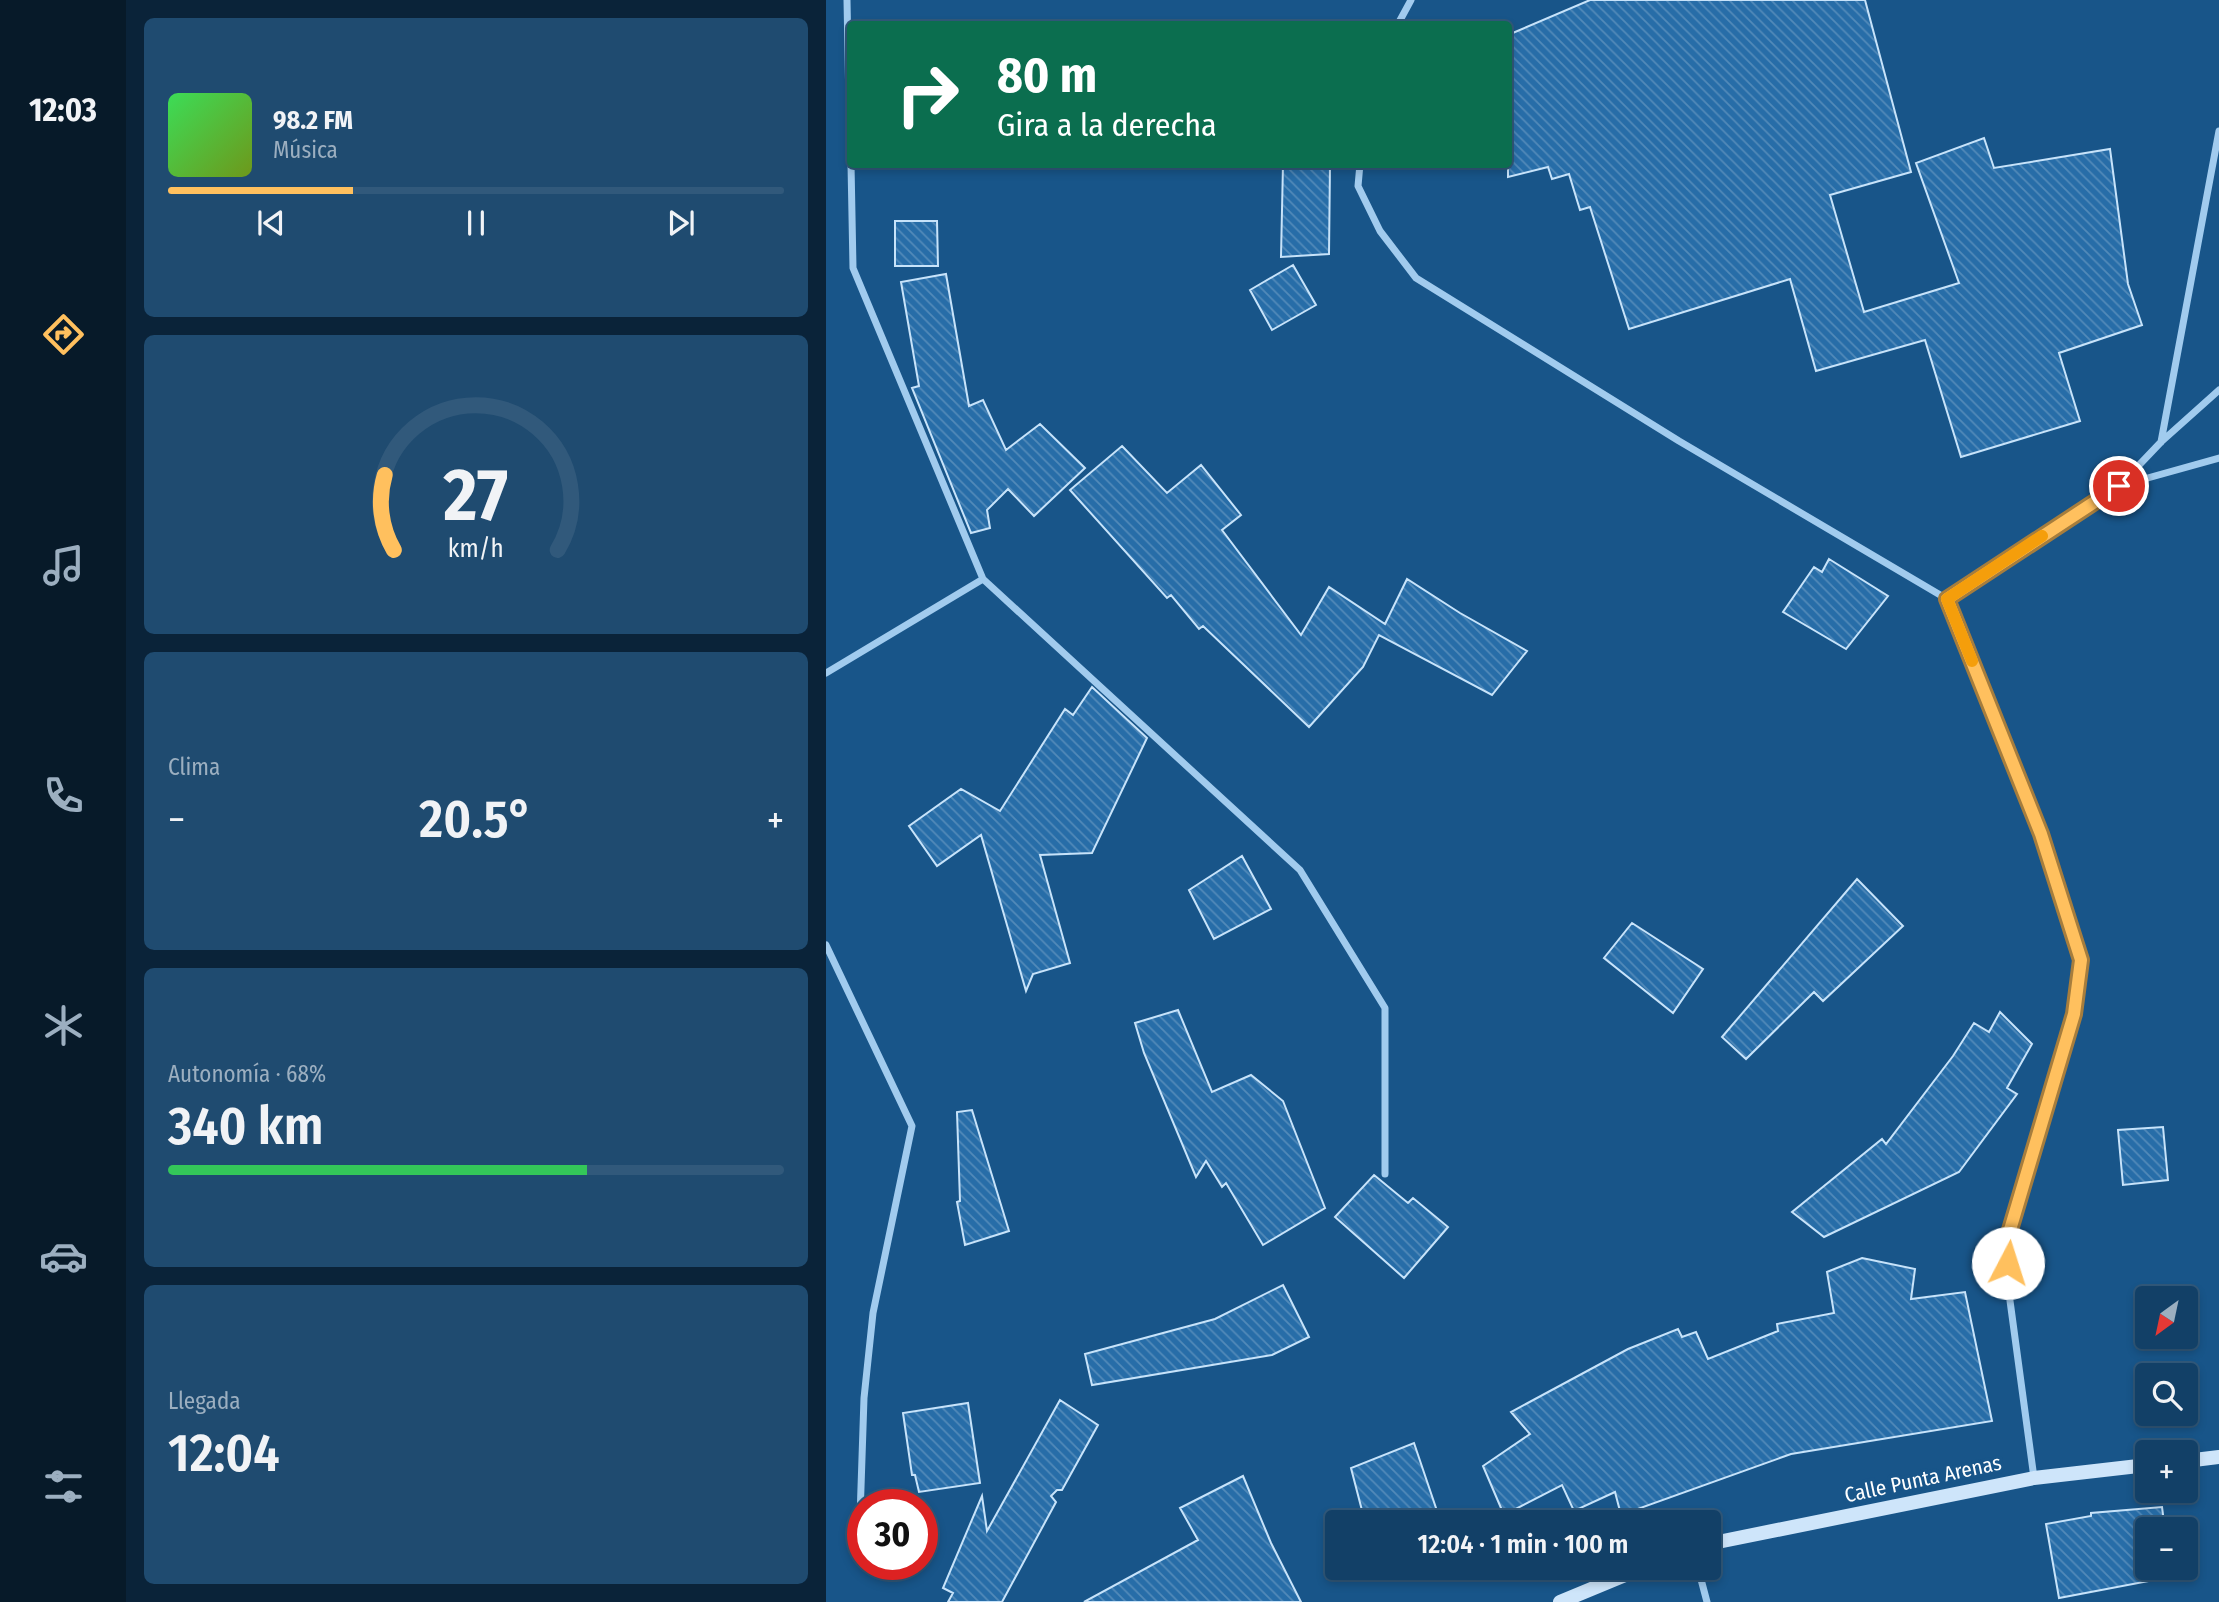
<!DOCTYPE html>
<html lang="es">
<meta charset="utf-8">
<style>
:root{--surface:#124067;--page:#1f4b70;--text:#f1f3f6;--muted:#9cafc0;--line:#31597b;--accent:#ffc05e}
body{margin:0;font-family:"Fira Sans Condensed",sans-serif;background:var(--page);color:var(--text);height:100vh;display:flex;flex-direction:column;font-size:26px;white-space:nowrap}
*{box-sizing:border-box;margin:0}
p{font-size:23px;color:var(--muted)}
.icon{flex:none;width:38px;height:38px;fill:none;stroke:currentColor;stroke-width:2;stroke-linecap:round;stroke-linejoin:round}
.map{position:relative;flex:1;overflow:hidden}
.side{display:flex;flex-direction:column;gap:18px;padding:18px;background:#0a2339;width:700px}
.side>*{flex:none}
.top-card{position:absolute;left:21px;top:21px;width:665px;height:147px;border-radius:7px;box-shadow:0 4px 10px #0003,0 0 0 2px var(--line);background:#0b6e4f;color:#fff;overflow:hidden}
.needle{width:46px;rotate:213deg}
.tools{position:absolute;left:1309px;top:1286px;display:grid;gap:14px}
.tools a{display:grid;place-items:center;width:63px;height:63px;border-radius:7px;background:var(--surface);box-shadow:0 4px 10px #0003,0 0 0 2px var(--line);font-size:35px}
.speed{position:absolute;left:21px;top:1489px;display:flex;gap:14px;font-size:35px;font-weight:700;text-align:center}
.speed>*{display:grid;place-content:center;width:91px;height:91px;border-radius:50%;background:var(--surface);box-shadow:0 4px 10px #0003,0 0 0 2px var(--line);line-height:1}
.speed .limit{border:10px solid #d22;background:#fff;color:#111}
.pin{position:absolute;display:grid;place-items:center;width:60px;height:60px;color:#fff;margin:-30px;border:4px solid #fff;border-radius:50%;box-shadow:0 2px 7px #0007}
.me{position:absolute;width:77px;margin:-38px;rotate:5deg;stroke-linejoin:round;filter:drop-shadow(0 0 5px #0008)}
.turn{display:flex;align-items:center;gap:24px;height:147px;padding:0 35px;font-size:32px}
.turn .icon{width:91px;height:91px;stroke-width:2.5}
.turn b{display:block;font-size:49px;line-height:60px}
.big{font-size:52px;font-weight:600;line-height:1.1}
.side .card{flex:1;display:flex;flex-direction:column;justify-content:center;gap:10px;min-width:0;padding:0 24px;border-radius:10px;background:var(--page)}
.side .dial{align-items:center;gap:0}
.dial svg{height:182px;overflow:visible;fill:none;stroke:var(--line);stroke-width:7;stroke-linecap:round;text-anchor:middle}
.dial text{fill:var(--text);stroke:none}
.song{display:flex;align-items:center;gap:21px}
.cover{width:84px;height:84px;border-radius:10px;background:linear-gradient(135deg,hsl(130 70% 55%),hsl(80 70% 35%))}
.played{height:7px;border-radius:4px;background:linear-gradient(90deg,var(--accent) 30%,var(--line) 30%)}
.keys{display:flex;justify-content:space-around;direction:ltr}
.heat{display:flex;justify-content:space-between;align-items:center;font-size:38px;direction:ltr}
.charge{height:10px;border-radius:5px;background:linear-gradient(90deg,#34c759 68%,var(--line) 0)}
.trip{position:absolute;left:499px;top:1510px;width:396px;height:70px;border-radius:7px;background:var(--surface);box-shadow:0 4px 10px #0003,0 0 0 2px var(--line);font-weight:600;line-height:70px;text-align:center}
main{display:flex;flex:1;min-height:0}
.tabs{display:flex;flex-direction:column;width:126px;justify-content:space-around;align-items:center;background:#071a29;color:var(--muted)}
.tabs .icon{width:49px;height:49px}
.tabs .active{color:var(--accent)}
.tabs b{font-size:32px;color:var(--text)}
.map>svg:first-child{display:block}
</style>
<main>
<nav class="tabs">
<b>12:03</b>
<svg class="icon active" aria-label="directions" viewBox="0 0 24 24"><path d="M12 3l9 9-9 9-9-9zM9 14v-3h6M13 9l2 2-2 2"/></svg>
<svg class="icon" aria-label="music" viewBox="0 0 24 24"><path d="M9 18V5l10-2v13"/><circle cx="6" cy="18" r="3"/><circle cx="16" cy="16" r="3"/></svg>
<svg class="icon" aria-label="phone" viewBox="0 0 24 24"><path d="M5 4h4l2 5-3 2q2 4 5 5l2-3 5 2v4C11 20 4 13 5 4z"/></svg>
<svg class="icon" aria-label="climate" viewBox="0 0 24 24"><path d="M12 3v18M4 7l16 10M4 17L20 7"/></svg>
<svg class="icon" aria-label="car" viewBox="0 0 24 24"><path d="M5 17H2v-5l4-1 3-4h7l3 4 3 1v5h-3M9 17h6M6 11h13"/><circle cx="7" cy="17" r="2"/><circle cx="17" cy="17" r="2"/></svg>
<svg class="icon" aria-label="filters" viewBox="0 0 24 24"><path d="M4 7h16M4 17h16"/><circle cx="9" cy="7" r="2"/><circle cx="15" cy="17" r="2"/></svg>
</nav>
<section class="side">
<div class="card">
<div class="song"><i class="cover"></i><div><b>98.2 FM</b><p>Música</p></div></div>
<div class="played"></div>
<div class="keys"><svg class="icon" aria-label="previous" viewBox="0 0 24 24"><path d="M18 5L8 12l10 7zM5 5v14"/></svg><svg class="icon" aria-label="pause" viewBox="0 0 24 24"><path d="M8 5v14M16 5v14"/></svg><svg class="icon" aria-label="next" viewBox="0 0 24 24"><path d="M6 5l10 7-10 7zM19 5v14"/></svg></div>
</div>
<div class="card dial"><svg viewBox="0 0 100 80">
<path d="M14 69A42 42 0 1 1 86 69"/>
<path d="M14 69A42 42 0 0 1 10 36" stroke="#ffc05e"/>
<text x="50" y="56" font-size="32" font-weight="700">27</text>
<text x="50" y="72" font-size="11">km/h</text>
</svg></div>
<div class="card"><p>Clima</p>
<div class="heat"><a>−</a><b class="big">20.5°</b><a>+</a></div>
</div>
<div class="card"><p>Autonomía · 68%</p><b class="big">340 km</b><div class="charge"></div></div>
<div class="card"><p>Llegada</p><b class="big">12:04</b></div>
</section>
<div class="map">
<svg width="1393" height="1602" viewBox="0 0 1393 1602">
<defs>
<pattern id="building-back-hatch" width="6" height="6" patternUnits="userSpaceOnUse" patternTransform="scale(1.75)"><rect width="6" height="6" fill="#276da8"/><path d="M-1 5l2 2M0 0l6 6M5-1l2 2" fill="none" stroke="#528ab9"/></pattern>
</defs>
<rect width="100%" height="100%" fill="#185589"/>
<!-- building -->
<path fill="url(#building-back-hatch)" stroke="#c7e3fa" stroke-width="2" d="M 764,0 L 1039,0 L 1085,172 L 1004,195 L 1038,312 L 1133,283 L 1090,163 L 1158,138 L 1168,168 L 1284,149 L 1302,284 L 1316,325 L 1233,353 L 1254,421 L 1135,457 L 1099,340 L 990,371 L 964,279 L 803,329 L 764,207 L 754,210 L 743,174 L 726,179 L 722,167 L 682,177 L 682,35 Z
M 457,164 L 504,164 L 503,254 L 455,257 Z
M 69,221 L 111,221 L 112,266 L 69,266 Z
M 467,265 L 490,305 L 446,330 L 424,290 Z
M 120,274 L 143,406 L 157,400 L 180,450 L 214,424 L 259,468 L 208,516 L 182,489 L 161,510 L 164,528 L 145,533 L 86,388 L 93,386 L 75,282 Z
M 296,446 L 341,493 L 375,465 L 415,515 L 396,530 L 475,635 L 503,587 L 559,624 L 581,579 L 634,613 L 701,651 L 666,695 L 553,635 L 537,667 L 483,727 L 377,626 L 373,629 L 345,595 L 341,598 L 244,490 Z
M 1003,559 L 1062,596 L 1020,649 L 957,612 L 988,567 L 996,572 Z
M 266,687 L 321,738 L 266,853 L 214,855 L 244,963 L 207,974 L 200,991 L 155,835 L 111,866 L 83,826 L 135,789 L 174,811 L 239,709 L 247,715 Z
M 416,856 L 445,909 L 388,939 L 363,890 Z
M 1031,879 L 1077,926 L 997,1001 L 988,992 L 920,1059 L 896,1037 Z
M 806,923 L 877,969 L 847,1013 L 778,958 Z
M 352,1010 L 386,1092 L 425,1075 L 457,1101 L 499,1208 L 437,1245 L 400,1183 L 396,1187 L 380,1161 L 370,1177 L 318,1053 L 309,1023 Z
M 1174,1012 L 1206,1044 L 1181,1088 L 1191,1094 L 1133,1172 L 998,1237 L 966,1212 L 1056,1139 L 1060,1144 L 1127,1056 L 1148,1023 L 1163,1032 Z
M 146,1110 L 183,1231 L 139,1245 L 131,1202 L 134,1201 L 131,1112 Z
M 1337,1127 L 1342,1180 L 1297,1185 L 1292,1130 Z
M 548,1175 L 582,1203 L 587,1198 L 622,1227 L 578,1278 L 509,1217 Z
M 1036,1258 L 1089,1269 L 1085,1299 L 1139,1292 L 1166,1421 L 965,1454 L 795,1515 L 789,1492 L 748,1511 L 736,1485 L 678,1515 L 657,1466 L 704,1434 L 685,1412 L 802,1349 L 852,1329 L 856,1337 L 870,1332 L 882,1359 L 952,1331 L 951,1324 L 1008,1313 L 1001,1272 Z
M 457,1285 L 483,1337 L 446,1355 L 266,1385 L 259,1354 L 389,1319 Z
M 234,1400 L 272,1425 L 236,1490 L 231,1490 L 225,1496 L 230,1502 L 176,1602 L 122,1602 L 127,1593 L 117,1588 L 156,1496 L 161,1531 Z
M 142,1403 L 154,1483 L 93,1492 L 89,1475 L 86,1475 L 77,1413 Z
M 588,1443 L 611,1511 L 585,1522 L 539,1522 L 525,1468 Z
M 417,1476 L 445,1543 L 475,1602 L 258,1602 L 372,1540 L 354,1508 Z
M 1336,1507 L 1339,1530 L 1321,1530 L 1321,1568 L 1343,1568 L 1344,1577 L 1233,1598 L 1220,1524 L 1265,1516 L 1265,1513 Z"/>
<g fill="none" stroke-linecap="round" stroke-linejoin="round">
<!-- street -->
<path stroke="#a1cbee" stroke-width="7" d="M 21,0 L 24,160
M 572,24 L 585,0
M 25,164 L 27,268 L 157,579 L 474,870 L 559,1008 L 559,1174
M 534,164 L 532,186 L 554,231 L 590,278 L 853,441 L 1121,599
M 1335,442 L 1393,131
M 1295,484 L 1335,442 L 1393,390
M 1121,599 L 1215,834 L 1255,960 L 1248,1014 L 1181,1240 L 1182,1286 L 1208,1478
M 1121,599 L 1293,486 L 1393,458
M 0,673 L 157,579
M 0,945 L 86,1126 L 47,1313 L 38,1398 L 34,1517
M 872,1568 L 881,1602"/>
<!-- secondary -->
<path stroke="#cee5fa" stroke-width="14" d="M 1360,1461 L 1393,1457
M 882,1544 L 1208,1478 L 1321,1465
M 734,1602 L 816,1568"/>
</g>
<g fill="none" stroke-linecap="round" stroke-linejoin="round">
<!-- route casing -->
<g stroke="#a67d3d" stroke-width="18">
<path id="route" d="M 1182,1263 L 1181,1240 L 1248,1014 L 1255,960 L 1215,834 L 1121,599 L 1293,486"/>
</g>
<!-- route -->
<use href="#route" stroke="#ffc05e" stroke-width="12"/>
<!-- slow -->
<path stroke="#f59e0b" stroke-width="12" d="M 1146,661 L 1121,599 L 1216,536"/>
</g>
<g text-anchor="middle" stroke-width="7" stroke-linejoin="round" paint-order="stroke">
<!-- street labels -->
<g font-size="21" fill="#fff" stroke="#185589">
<text transform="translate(1097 1479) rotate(-12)" y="7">Calle Punta Arenas</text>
</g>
</g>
</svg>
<div class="tools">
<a><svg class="needle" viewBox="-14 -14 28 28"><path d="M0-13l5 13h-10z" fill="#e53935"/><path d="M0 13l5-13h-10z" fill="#9cafc0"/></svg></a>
<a><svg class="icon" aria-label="search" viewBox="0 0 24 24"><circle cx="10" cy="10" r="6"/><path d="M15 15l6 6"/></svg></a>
<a>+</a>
<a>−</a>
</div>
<div class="speed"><div class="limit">30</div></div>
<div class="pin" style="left:1293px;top:486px;background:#d93025"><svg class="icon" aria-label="arrive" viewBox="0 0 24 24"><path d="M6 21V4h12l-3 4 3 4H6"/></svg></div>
<svg class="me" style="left:1182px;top:1263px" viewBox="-20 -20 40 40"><circle r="19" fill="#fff"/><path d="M0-13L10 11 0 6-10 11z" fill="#ffc05e"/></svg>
<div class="trip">12:04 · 1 min · 100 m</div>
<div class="top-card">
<div class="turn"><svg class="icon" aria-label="right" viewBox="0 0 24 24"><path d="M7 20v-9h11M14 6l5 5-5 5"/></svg><div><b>80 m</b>Gira a la derecha</div></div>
</div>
</div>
</main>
